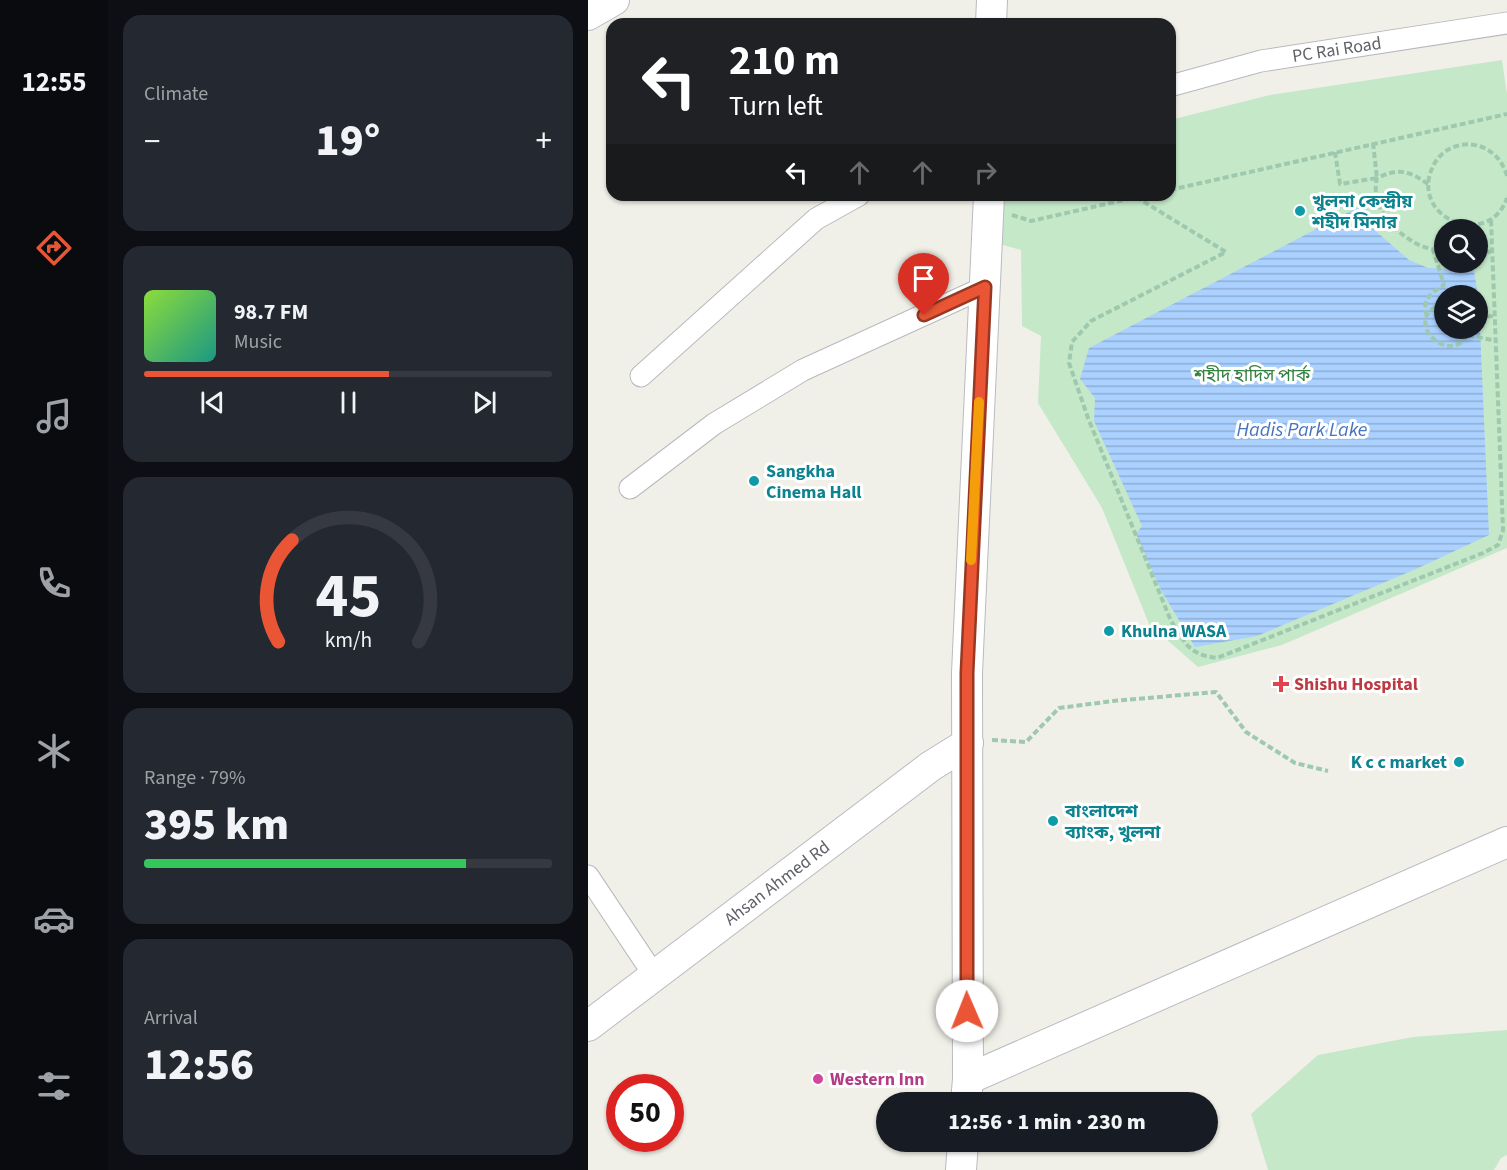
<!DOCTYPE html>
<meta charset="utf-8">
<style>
:root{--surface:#171b24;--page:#242831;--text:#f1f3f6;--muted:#9ea1a6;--line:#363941;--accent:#ea5635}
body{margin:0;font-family:"Source Sans 3","Noto Sans Bengali",sans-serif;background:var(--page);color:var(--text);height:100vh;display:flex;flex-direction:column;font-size:22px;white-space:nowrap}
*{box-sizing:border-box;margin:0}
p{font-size:20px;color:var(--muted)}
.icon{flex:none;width:33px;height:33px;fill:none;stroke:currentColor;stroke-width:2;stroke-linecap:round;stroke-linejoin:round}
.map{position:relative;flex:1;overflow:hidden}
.side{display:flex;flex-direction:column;gap:15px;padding:15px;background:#0d0f14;width:480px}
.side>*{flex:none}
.banner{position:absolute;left:18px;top:18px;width:570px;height:183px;border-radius:18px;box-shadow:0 2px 4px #0004;background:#202124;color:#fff;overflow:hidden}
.fabs{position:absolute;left:846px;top:219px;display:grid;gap:12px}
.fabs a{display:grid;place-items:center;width:54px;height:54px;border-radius:50%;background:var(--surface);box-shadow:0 2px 4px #0004;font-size:30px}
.speed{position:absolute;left:18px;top:1074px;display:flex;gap:12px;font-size:30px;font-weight:700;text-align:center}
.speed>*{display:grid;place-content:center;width:78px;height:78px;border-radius:50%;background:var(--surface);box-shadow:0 2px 4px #0004;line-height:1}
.speed .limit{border:9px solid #d22;background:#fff;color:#111}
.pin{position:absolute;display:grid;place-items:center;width:51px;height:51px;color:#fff;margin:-62px -26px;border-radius:50% 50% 50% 0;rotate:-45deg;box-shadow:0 0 6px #0007}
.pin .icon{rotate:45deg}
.me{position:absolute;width:66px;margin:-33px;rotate:359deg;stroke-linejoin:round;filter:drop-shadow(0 0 4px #0008)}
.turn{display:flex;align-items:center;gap:21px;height:126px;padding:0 24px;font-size:27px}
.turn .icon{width:78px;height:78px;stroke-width:2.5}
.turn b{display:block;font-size:42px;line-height:51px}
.lanes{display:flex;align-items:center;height:57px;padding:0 24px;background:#0003;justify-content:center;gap:30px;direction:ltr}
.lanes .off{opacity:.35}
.big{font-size:45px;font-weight:800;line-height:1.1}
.side .card{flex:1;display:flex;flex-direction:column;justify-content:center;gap:9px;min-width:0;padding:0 21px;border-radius:18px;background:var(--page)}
.side .dial{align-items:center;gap:0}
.dial svg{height:156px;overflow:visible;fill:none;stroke:var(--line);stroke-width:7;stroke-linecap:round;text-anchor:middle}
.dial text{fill:var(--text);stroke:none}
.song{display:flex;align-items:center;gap:18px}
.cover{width:72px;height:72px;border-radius:9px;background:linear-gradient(135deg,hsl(90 70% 55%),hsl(170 70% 35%))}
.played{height:6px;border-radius:3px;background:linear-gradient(90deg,var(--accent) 60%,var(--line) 60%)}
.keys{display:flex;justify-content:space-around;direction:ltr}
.heat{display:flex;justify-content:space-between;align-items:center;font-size:33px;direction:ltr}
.charge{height:9px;border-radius:4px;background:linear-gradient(90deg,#34c759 79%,var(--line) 0)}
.trip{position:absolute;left:288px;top:1092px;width:342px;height:60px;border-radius:30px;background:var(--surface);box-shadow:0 2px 4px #0004;font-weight:800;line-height:60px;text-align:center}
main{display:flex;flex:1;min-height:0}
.menu{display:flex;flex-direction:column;width:108px;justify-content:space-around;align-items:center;background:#090b0e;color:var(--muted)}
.menu .icon{width:42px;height:42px}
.menu .active{color:var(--accent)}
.menu b{font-size:27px;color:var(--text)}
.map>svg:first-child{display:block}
</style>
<main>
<nav class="menu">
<b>12:55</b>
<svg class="icon active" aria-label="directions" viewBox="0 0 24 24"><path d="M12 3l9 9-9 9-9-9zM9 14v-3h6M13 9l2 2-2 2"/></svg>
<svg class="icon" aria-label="music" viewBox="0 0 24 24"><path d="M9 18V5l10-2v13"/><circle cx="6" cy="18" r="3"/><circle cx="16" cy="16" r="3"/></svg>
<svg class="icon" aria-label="phone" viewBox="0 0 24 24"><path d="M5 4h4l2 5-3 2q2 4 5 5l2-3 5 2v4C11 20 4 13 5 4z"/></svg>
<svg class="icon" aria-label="climate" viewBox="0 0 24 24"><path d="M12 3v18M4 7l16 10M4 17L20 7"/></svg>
<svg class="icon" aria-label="car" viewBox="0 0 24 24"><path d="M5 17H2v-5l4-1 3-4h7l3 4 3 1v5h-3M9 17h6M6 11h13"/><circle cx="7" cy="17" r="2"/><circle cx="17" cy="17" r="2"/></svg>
<svg class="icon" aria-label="filters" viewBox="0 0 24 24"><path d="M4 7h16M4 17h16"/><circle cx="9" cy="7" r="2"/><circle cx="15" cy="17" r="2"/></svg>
</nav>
<section class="side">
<div class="card"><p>Climate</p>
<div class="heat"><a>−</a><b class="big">19°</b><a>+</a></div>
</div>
<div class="card">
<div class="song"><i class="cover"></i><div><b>98.7 FM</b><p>Music</p></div></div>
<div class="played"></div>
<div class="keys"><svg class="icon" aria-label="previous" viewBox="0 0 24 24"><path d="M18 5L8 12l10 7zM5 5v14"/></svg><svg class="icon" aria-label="pause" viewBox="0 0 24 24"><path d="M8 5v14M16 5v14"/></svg><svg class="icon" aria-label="next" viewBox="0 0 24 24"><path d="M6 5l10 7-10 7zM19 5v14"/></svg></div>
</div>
<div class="card dial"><svg viewBox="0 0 100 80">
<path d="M14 69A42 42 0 1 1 86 69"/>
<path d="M14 69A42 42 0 0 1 21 17" stroke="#ea5635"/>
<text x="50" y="56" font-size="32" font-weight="700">45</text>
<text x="50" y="72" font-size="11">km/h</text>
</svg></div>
<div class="card"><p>Range · 79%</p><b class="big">395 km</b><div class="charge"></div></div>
<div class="card"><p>Arrival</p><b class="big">12:56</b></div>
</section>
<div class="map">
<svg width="919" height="1170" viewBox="0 0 919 1170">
<defs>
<pattern id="water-rules" width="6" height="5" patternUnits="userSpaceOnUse" patternTransform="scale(1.5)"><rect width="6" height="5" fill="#aad1ff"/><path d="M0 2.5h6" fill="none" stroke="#8eadd2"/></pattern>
</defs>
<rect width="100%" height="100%" fill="#f1f0e8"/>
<!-- park -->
<path fill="#c5e8c9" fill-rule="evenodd" d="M 914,60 L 919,94 L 919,548 L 694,645 L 610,667 L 561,624 L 514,508 L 450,403 L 453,336 L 434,326 L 433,250 L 412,244 L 415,195 L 582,195 L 582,120 L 682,95 ZM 856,230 L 890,230 L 890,262 L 856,262 ZM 856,296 L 890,296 L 890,328 L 856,328 Z
M 919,1030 L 919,1155 L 913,1158 L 906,1170 L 680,1170 L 663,1114 L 730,1055 L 825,1037 Z"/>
<!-- water -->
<path fill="url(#water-rules)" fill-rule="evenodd" d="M 778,203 L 784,228 L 821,260 L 840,268 L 886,270 L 891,304 L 901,535 L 828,569 L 669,636 L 607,647 L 573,590 L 548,534 L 554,526 L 506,421 L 507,398 L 492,379 L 501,348 ZM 856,296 L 890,296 L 890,328 L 856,328 Z"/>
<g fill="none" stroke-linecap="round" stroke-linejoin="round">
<!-- street casing -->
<g stroke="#b8b9be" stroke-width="23">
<g id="street">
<path id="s1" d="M 582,86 L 673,61 L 919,23"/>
<path d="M 53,376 L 228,219 L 271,195"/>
<path d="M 42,488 L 126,424 L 215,370 L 397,287"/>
<path d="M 0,876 L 66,975"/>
</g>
</g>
<!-- secondary casing -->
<g stroke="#b9bbc1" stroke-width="32">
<g id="secondary">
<path d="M 0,15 L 26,0"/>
<path d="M 403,24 L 404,0"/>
<path id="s2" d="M 0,1026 L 343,766 L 380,743"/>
<path d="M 380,1079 L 919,842"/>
<path d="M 378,1102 L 380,1079 L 379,673 L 401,195"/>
<path d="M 373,1170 L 375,1142"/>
</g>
</g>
<!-- path -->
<path stroke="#9ec9af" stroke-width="4" stroke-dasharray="6 3" stroke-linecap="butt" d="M 747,152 L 752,184 L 789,178 L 785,143
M 919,176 C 907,133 850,134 841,178 C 832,222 902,247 919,198
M 840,184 C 820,170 811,168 789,178 C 782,206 805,231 829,244 C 837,248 847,250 856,252
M 582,190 L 919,114
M 548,197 L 638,252 L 503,321 L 484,342 L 481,363 L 500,418 L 583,621 C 598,644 600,654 629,658 L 895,553 L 910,545 L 915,530 L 903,219
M 424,215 L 443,221 L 558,195
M 890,255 L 904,251
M 856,303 C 807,319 868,374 882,328
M 839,316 C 833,300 843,293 856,285 L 845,250
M 890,317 L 907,316
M 880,335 L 908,341
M 404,740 L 438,742 L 471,708 L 525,701 L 628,692 L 658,732 L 707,763 L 740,771"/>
<!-- street -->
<use href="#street" stroke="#fff" stroke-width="21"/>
<!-- secondary -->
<use href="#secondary" stroke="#fff" stroke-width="30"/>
</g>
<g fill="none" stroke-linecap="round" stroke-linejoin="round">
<!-- route casing -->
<g stroke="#983822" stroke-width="15">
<path id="route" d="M 336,315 L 397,287 L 379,673 L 379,1011"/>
</g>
<!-- route -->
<use href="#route" stroke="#ea5635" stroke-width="10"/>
<!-- slow -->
<path stroke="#f59e0b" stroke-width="10" d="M 383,560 L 391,402"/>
</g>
<!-- markers -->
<g fill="#0f9aa8" stroke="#fff" stroke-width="2">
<circle cx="712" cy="211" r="6"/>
<circle cx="166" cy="481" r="6"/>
<circle cx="521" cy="631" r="6"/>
<circle cx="871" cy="762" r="6"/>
<circle cx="465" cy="821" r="6"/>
</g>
<path fill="#e0444e" stroke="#fff" stroke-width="2" d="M690 675h6v6h6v6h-6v6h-6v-6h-6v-6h6z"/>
<circle fill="#d1479c" stroke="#fff" stroke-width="2" cx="230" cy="1079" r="6"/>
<g text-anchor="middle" stroke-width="6" stroke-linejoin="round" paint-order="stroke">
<!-- street labels -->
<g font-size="18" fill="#5f6268" stroke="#fff">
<text dy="6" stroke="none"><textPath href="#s1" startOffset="171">PC Rai Road</textPath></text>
<text dy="6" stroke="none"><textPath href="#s2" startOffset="237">Ahsan Ahmed Rd</textPath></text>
</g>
<!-- culture labels -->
<g font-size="18" font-weight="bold" fill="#0d838f" stroke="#fff" text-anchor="start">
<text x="724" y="207">খুলনা কেন্দ্রীয়<tspan x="724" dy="21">শহীদ মিনার</tspan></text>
<text x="178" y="477">Sangkha<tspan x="178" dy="21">Cinema Hall</tspan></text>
<text x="533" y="637">Khulna WASA</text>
<text x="859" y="768" text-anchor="end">K c c market</text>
<text x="477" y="817">বাংলাদেশ<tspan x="477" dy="21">ব্যাংক, খুলনা</tspan></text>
</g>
<!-- park labels -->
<g font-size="18" fill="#348240" stroke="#fff">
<text x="664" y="381">শহীদ হাদিস পার্ক</text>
</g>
<!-- health labels -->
<g font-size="18" font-weight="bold" fill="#be3a42" stroke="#fff" text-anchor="start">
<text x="706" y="690">Shishu Hospital</text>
</g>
<!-- hotel labels -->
<g font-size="18" font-weight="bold" fill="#b23c85" stroke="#fff" text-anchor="start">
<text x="242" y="1085">Western Inn</text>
</g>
<!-- water labels -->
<g font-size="20" font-style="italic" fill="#4774bc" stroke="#fff">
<text x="714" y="436">Hadis Park Lake</text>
</g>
</g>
</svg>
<div class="fabs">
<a><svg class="icon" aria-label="search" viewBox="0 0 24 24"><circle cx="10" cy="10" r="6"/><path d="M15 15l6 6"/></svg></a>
<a><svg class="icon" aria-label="layers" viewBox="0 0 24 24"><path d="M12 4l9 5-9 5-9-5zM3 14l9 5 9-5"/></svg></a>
</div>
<div class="speed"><div class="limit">50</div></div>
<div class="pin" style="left:336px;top:315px;background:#d93025"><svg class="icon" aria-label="arrive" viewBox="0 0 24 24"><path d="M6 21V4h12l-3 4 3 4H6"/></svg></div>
<svg class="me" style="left:379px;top:1011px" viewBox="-20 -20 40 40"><circle r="19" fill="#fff"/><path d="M0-13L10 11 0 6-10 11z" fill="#ea5635"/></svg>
<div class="trip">12:56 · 1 min · 230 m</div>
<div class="banner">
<div class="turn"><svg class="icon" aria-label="left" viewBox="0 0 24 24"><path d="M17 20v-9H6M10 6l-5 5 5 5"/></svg><div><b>210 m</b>Turn left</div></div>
<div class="lanes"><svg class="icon" aria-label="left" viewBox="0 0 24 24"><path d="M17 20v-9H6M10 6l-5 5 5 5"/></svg><svg class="icon off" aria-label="ahead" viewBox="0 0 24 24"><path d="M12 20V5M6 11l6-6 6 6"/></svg><svg class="icon off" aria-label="ahead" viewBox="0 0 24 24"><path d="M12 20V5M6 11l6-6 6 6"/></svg><svg class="icon off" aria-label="right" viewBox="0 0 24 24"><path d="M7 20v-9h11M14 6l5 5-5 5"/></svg></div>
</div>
</div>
</main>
